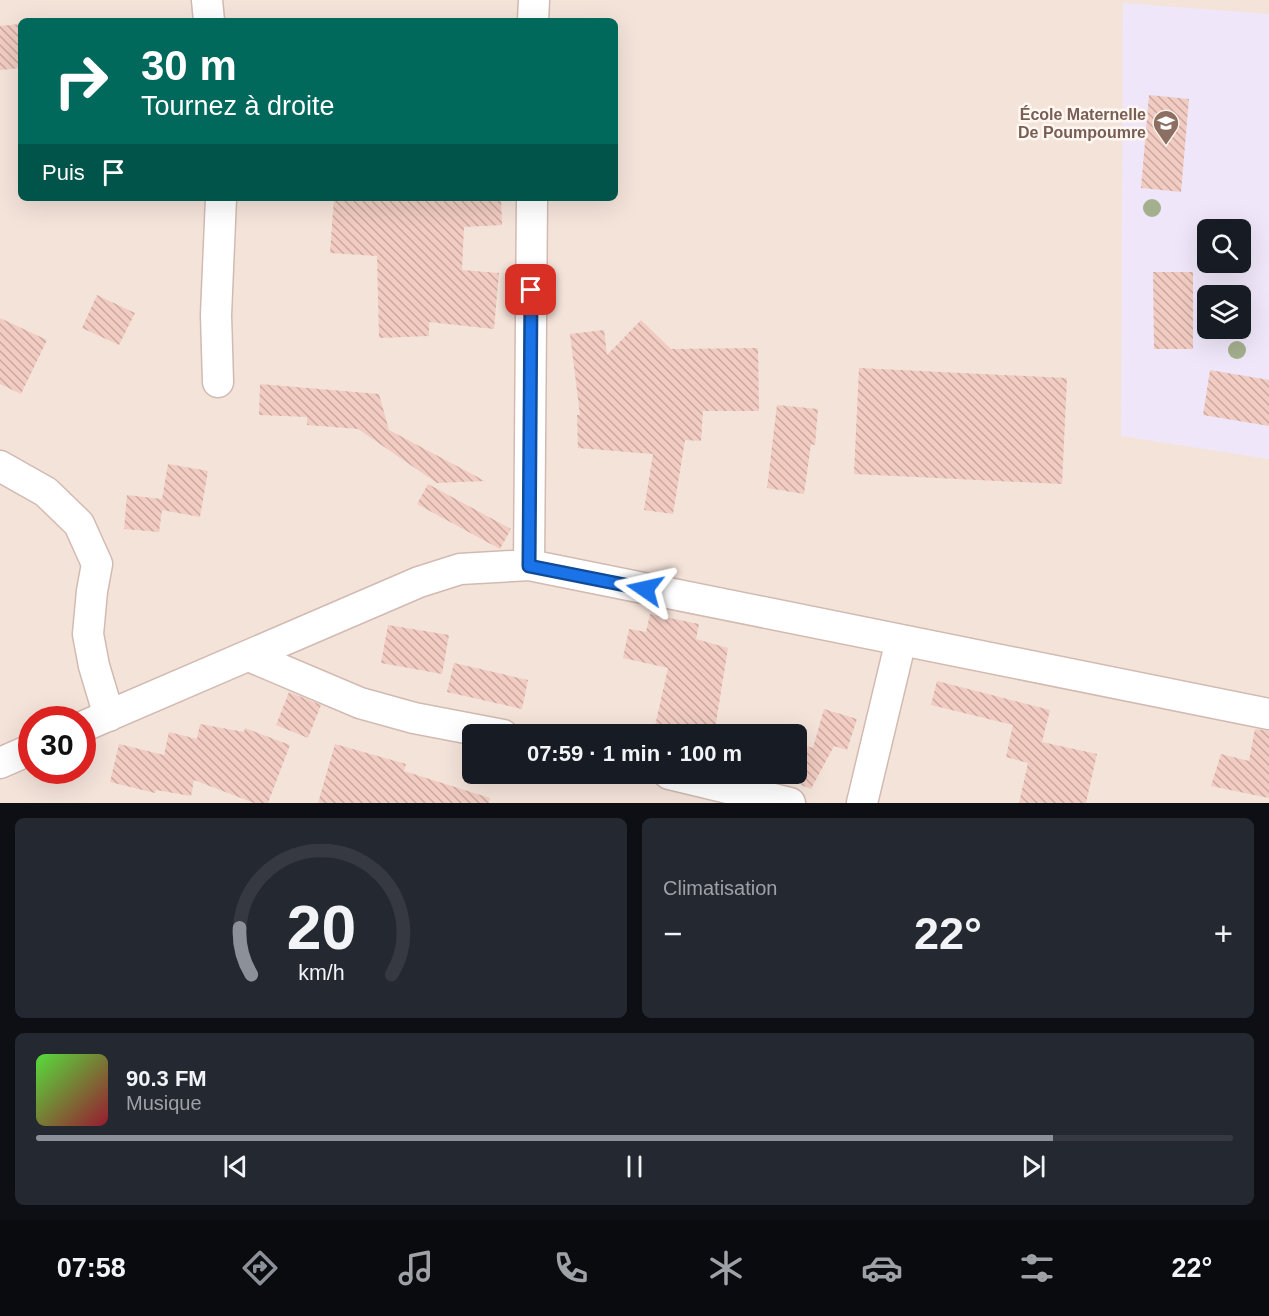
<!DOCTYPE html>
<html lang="fr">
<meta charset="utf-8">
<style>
:root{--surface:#171b24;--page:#242831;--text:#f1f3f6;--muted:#9ea1a6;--line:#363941;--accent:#8c9099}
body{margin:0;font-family:Helvetica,sans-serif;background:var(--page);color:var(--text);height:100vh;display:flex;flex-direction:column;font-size:22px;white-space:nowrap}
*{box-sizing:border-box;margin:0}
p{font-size:20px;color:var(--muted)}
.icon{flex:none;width:33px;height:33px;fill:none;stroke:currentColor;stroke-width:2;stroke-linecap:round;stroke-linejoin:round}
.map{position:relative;height:803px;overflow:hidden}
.sheet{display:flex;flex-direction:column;gap:15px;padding:15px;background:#0d0f14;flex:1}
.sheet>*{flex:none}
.banner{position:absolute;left:18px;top:18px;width:600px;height:183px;border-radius:9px;box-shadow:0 6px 24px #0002;background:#00695c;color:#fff;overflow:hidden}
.fabs{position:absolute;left:1197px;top:219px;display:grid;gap:12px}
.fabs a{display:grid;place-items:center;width:54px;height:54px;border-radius:9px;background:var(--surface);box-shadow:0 6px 24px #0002;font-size:30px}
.speed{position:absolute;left:18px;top:706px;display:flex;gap:12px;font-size:30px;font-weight:700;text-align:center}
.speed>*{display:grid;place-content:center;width:78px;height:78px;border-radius:50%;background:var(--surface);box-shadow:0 6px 24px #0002;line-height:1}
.speed .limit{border:9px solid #d22;background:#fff;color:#111}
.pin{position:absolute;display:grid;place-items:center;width:51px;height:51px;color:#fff;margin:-26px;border-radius:12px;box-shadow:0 3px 9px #0006}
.me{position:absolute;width:66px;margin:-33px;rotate:281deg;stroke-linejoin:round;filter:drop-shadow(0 0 4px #0008)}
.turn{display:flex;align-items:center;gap:21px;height:126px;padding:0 24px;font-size:27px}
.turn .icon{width:78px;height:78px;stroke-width:2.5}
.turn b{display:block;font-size:42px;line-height:51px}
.then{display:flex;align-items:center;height:57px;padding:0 24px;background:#0003;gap:12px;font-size:22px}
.big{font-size:45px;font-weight:700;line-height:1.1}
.sheet .tile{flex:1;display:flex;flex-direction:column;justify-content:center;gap:9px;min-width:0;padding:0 21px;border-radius:9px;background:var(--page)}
.sheet .dial{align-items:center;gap:0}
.dial svg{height:156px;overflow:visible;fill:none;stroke:var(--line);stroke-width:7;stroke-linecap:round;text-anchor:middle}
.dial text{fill:var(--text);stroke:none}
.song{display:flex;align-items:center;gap:18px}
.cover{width:72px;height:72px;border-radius:9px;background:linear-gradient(135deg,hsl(110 70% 55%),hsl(350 70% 35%))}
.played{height:6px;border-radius:3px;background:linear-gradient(90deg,var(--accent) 85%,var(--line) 85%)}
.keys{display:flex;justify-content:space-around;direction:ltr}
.heat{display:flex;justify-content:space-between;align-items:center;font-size:33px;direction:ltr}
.sheet .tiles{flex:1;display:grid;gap:15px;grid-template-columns:1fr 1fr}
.tile:last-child{grid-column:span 2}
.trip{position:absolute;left:462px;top:724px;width:345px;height:60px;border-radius:9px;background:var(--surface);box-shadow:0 6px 24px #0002;font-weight:700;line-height:60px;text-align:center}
.tabs{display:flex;height:96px;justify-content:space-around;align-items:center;background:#090b0e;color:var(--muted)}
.tabs .icon{width:42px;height:42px}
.tabs .current{color:var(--accent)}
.tabs b{font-size:27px;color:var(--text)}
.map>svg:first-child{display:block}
</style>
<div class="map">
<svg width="1269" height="803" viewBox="0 0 1269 803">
<defs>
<pattern id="building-back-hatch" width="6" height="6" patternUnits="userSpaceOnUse" patternTransform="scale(1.5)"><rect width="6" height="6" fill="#f2ccc2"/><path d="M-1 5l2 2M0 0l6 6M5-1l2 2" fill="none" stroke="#c9a8a0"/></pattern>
</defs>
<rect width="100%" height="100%" fill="#fdf2eb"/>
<!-- residential -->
<path fill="#f4e3d9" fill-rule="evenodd" d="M 0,0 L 1269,0 L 1269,803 L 0,803 ZM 21,21 L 615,21 L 615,198 L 21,198 ZM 1208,230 L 1240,230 L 1240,262 L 1208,262 ZM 1208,296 L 1240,296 L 1240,328 L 1208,328 ZM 32,720 L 82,720 L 82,771 L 32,771 ZM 472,735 L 796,735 L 796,774 L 472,774 Z"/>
<!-- education -->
<path fill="#efe7f9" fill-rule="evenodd" d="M 1123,3 L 1269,14 L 1269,459 L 1121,436 ZM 1208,230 L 1240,230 L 1240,262 L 1208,262 ZM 1208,296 L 1240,296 L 1240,328 L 1208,328 Z"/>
<!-- building -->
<path fill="url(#building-back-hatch)" d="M 21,24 L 21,68 L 0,70 L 0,26 Z
M 1149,95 L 1189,99 L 1181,192 L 1141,188 Z
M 334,198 L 501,198 L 502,225 L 464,227 L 462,270 L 499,273 L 494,329 L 429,322 L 429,336 L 379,338 L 377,256 L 330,253 Z
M 1153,272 L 1193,272 L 1193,349 L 1154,349 Z
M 97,295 L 135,313 L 119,345 L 82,328 Z
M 0,318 L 47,340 L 21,394 L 0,384 Z
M 641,320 L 671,349 L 758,348 L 759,411 L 703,411 L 701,441 L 685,440 L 673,514 L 644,510 L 653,454 L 578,448 L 577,415 L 580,415 L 570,334 L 604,330 L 607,355 Z
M 859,368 L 1067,378 L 1062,484 L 854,474 Z
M 1210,370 L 1269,380 L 1269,426 L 1203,415 Z
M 260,384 L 379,394 L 389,430 L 485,481 L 437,483 L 358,429 L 307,425 L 307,417 L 259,415 Z
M 777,405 L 818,409 L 815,445 L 811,444 L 804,494 L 767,488 Z
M 168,464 L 208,471 L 200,517 L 162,510 L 159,532 L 124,529 L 127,495 L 162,499 Z
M 428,484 L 511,529 L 500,549 L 417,504 Z
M 650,614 L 699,624 L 696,639 L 728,648 L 714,735 L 653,735 L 668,668 L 623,658 L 629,629 L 646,632 Z
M 388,625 L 449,635 L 442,674 L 381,663 Z
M 454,663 L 528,680 L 522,709 L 447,692 Z
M 937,681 L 1050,710 L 1042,742 L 1097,754 L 1086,803 L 1019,803 L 1028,763 L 1006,757 L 1013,725 L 931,705 Z
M 289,692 L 321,705 L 308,738 L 276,725 Z
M 824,709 L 857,719 L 847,750 L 834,746 L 811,789 L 801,785 L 807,767 L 796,761 L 796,743 L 813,748 Z
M 200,724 L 244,732 L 245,728 L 290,745 L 268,803 L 254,803 L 194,780 L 191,796 L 156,790 L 155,793 L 110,782 L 119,744 L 164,755 L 169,732 L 197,739 Z
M 1255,729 L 1269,731 L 1269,798 L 1211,786 L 1221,754 L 1249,761 Z
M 335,744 L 406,764 L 404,771 L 490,798 L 489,803 L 318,803 Z"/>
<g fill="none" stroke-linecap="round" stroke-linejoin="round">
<!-- minor casing -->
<g stroke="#d2bab2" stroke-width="33">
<path id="minor" d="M 207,0 L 209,21
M 533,21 L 534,0
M 218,382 L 216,315 L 221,198
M 0,466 L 46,492 L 79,524 L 97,564 L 92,591 L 88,634 L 94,666 L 109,716
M 529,565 L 532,198
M 249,656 L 360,703 L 414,718 L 503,735
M 82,727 L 419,582 L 460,569 L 529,565 L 1269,714
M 0,763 L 32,749
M 669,774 L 790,803
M 862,803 L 901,640"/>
</g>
<!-- minor -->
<use href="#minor" stroke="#fff" stroke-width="30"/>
</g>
<!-- trees -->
<g fill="#a4af8e">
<circle cx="1152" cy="208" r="9"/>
<circle cx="1237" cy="350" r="9"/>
</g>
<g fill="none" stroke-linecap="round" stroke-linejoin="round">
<!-- route casing -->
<g stroke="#114b97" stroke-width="15">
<path id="route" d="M 531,290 L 529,566 L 645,589"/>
</g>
<!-- route -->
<use href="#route" stroke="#1a73e8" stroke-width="10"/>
</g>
<!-- icons -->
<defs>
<g id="school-pin" transform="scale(1.35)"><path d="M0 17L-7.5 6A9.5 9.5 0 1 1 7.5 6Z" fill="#8d6e63" stroke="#fff7f1"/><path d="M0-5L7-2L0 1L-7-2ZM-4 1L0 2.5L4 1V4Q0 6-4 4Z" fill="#fff"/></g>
</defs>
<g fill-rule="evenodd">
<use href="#school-pin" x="1166" y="123"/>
</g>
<g text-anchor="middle" stroke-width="5" stroke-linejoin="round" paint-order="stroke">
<!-- education labels -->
<g font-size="16" font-weight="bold" fill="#785e54" stroke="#fff7f1" text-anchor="end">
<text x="1146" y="120">École Maternelle<tspan x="1146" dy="18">De Poumpoumre</tspan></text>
</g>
</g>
</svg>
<div class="fabs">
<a><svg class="icon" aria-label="search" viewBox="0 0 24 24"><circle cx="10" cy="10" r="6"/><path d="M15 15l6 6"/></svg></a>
<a><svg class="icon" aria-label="layers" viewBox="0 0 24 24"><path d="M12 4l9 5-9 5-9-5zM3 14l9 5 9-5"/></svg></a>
</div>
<div class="speed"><div class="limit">30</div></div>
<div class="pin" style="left:531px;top:290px;background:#d93025"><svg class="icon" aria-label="arrive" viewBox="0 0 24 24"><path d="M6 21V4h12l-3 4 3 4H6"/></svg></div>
<svg class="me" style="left:645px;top:589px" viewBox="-20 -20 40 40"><path d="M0-17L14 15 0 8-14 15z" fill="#1a73e8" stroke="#fff" stroke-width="4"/></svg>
<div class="trip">07:59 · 1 min · 100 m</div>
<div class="banner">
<div class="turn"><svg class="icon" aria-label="right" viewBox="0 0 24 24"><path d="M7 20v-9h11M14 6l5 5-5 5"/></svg><div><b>30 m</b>Tournez à droite</div></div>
<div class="then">Puis<svg class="icon" aria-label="arrive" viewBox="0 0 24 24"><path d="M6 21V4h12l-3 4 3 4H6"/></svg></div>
</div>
</div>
<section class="sheet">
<div class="tiles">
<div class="tile dial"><svg viewBox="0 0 100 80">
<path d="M14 69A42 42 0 1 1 86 69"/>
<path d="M14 69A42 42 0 0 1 8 45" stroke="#8c9099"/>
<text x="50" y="56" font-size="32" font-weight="700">20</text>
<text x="50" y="72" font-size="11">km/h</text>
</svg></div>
<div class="tile"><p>Climatisation</p>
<div class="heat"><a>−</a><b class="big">22°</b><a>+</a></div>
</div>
<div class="tile">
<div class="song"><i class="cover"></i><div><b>90.3 FM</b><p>Musique</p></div></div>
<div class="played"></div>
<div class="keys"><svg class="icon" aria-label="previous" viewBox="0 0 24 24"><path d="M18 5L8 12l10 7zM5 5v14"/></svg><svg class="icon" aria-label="pause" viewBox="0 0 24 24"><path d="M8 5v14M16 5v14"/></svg><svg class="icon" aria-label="next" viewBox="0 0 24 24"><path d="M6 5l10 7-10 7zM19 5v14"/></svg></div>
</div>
</div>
</section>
<nav class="tabs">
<b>07:58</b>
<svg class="icon current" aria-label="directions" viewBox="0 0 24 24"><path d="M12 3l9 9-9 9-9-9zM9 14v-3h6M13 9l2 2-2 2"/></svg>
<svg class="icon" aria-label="music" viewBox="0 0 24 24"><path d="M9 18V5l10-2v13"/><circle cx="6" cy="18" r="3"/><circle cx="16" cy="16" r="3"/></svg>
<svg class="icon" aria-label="phone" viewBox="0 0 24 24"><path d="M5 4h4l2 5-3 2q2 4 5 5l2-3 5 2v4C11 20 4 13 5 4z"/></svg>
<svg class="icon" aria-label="climate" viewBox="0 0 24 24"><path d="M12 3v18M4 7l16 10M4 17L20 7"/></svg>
<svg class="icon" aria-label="car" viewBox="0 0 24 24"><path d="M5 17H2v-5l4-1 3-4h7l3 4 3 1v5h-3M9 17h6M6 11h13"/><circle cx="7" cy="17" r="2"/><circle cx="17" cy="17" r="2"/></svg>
<svg class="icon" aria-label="filters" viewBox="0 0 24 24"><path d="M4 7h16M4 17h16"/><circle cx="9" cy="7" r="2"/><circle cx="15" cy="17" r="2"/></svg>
<b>22°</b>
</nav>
